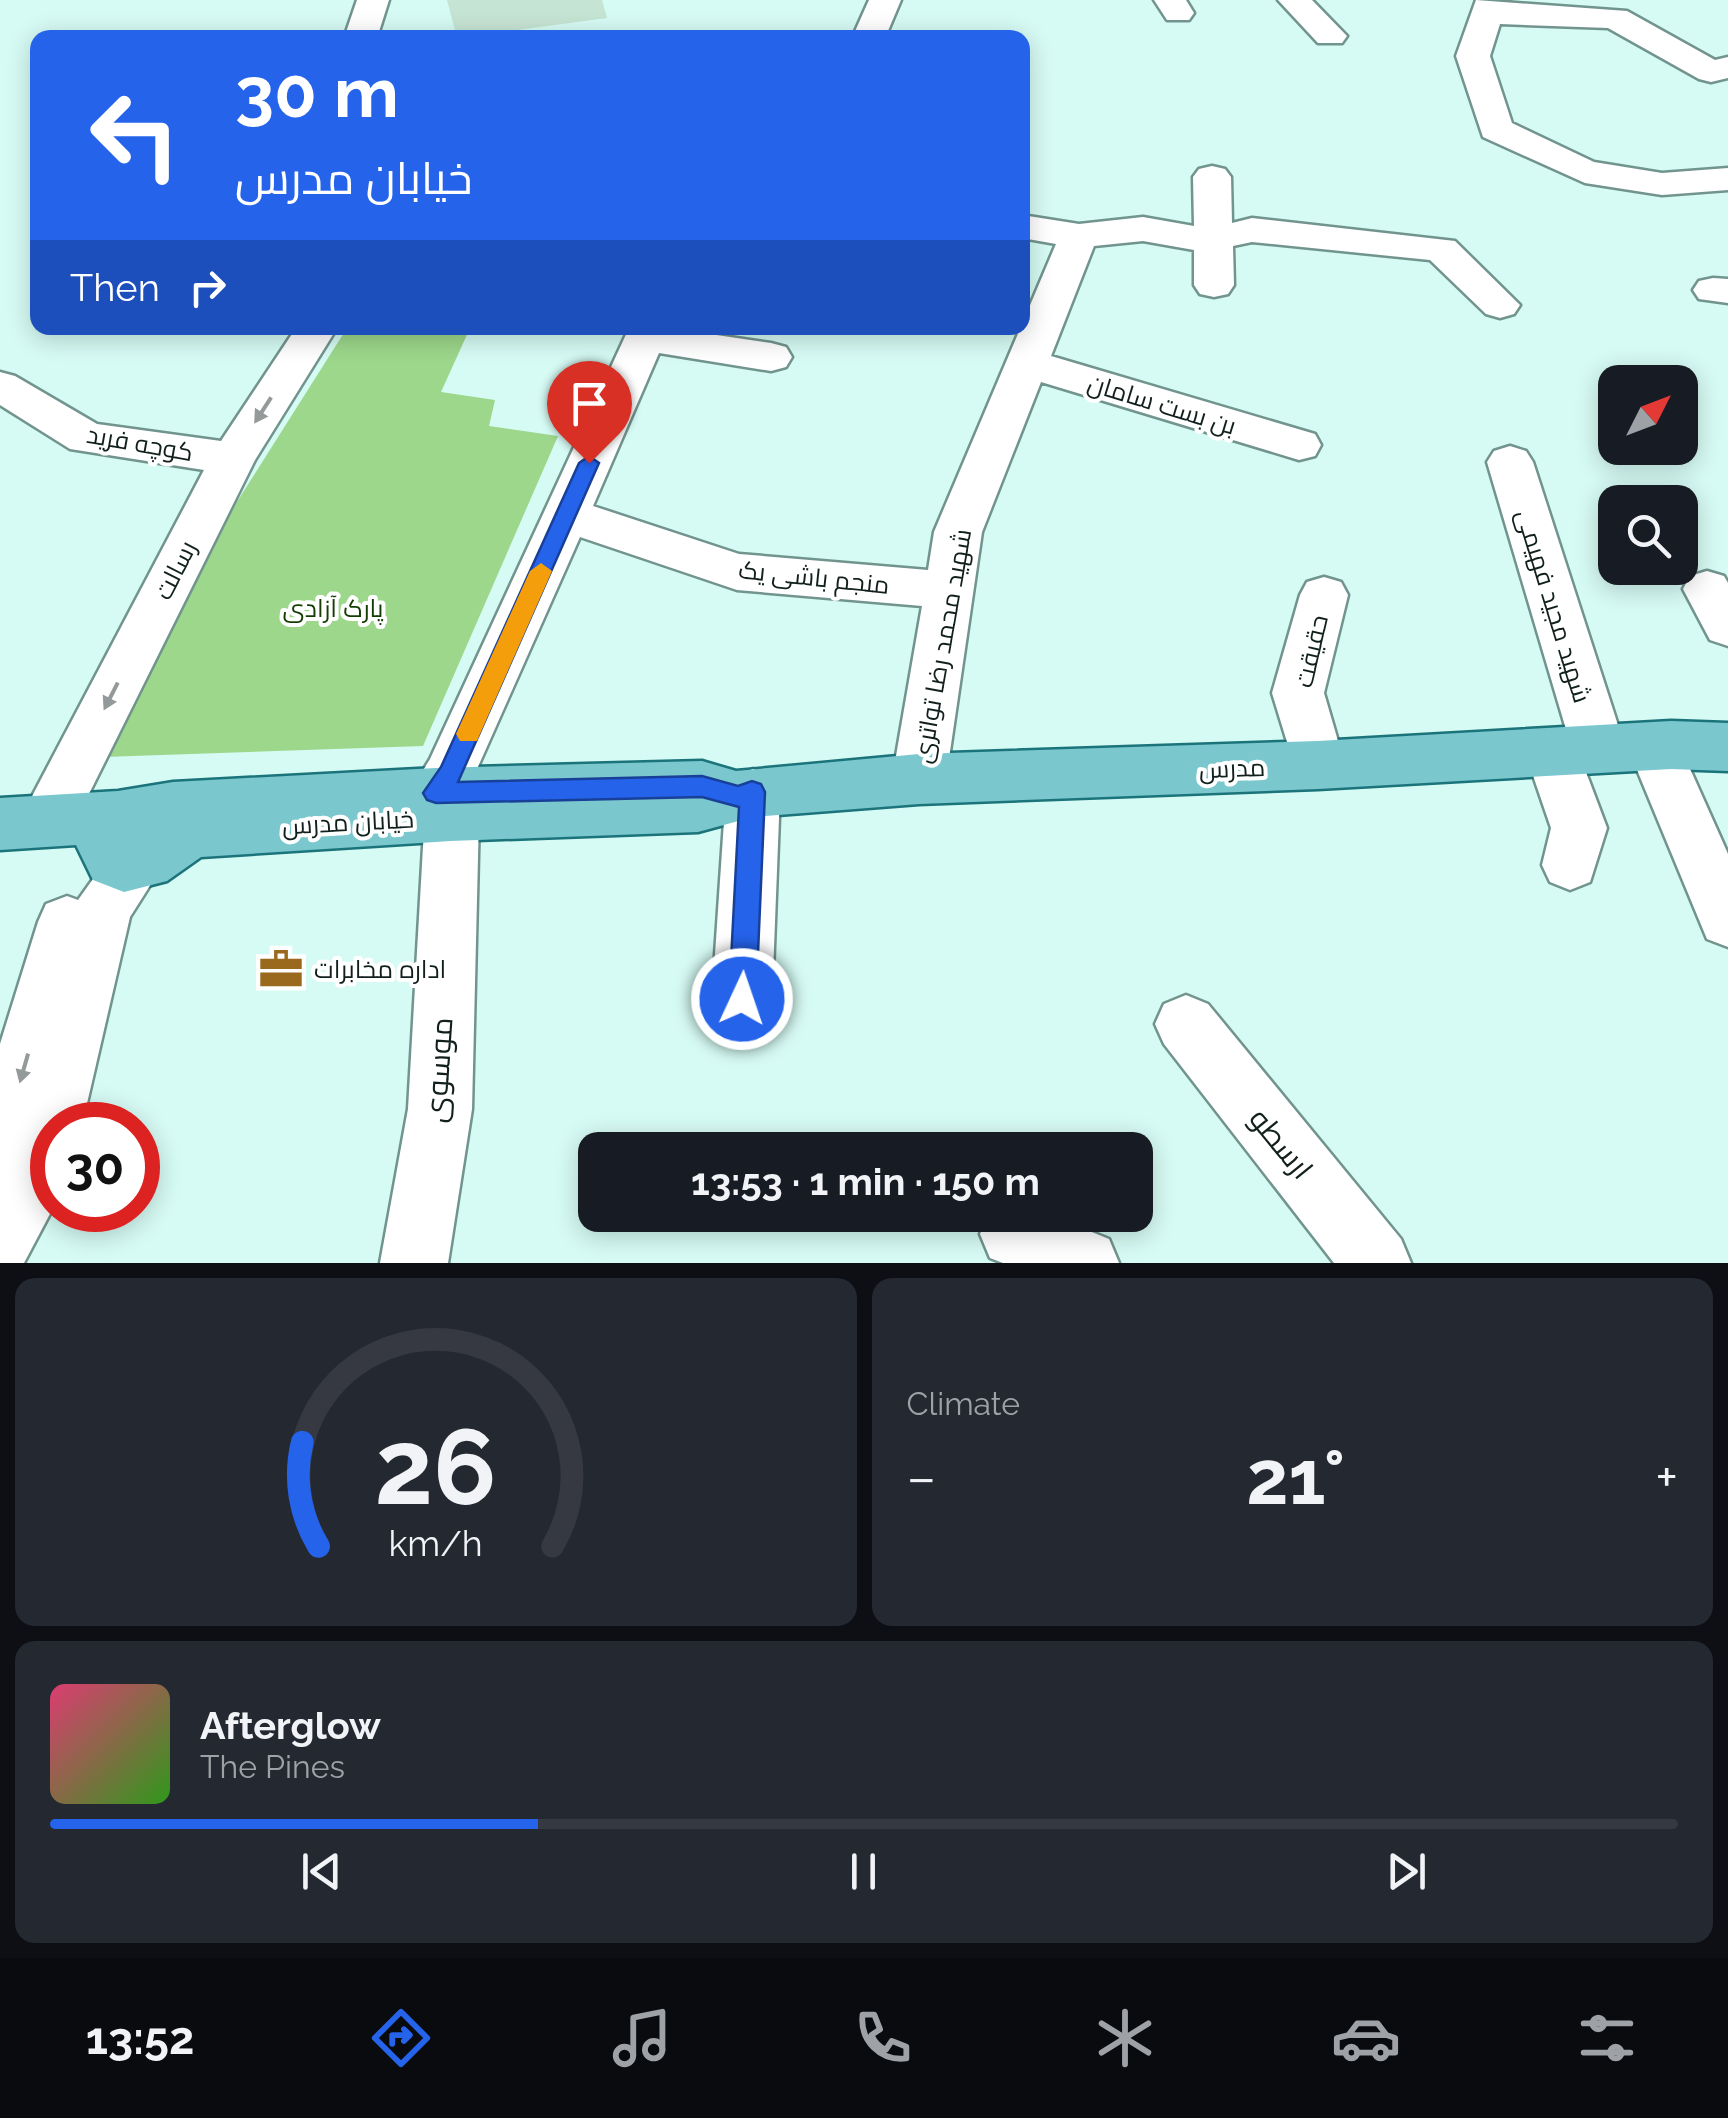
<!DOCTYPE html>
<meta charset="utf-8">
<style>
:root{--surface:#171b24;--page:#242831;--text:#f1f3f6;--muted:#9ea1a6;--line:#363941;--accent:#2563eb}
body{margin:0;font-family:Raleway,Cairo,sans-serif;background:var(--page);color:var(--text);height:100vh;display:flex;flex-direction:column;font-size:38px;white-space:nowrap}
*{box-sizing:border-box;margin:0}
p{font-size:32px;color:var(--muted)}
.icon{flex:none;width:55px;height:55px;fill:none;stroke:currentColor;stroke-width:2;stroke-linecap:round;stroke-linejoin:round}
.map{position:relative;height:1263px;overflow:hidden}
.side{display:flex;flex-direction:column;gap:15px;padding:15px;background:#0d0f14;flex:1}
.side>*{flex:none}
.hud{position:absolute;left:30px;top:30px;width:1000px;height:305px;border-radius:20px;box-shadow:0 5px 25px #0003;background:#2563eb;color:#fff;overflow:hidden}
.needle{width:65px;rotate:48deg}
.fabs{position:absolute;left:1598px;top:365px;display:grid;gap:20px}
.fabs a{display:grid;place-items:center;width:100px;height:100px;border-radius:20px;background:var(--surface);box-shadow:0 5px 25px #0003;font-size:50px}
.speed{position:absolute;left:30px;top:1102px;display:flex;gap:20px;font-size:50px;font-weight:700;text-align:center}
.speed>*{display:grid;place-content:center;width:130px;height:130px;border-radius:50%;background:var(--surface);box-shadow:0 5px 25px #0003;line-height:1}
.speed .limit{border:15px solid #d22;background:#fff;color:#111}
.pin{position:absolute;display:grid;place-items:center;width:85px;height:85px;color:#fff;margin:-102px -42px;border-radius:50% 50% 50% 0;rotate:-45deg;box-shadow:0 0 10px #0007}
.pin .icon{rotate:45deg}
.me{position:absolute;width:110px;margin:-55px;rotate:3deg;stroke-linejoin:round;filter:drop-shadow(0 0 8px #0008)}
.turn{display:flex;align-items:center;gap:35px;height:210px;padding:0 40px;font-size:45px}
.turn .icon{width:130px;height:130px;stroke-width:2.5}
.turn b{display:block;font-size:70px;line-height:85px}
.then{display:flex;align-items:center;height:95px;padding:0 40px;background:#0003;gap:20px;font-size:38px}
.big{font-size:75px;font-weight:700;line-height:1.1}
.side .card{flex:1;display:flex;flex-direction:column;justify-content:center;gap:15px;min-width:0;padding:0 35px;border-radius:20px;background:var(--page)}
.side .dial{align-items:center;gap:0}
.dial svg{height:260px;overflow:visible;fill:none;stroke:var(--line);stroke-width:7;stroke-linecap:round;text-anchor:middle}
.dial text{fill:var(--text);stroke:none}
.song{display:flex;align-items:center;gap:30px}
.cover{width:120px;height:120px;border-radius:15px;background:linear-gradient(135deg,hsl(340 70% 55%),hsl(110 70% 35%))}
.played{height:10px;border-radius:5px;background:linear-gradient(90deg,var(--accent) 30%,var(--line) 30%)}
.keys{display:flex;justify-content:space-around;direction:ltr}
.heat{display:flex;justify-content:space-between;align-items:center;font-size:55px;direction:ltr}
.side .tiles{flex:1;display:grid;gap:15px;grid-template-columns:1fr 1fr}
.card:last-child{grid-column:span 2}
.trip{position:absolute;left:578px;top:1132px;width:575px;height:100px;border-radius:20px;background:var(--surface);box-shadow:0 5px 25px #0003;font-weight:700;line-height:100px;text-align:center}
.menu{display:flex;height:160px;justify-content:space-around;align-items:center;background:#090b0e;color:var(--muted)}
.menu .icon{width:70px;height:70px}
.menu .current{color:var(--accent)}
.menu b{font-size:45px;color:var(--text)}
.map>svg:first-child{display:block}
</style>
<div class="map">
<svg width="1728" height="1263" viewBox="0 0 1728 1263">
<rect width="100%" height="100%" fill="#d6fbf4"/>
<!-- green -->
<path fill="#9cd78b" d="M 347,328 L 470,328 L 441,392 L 495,400 L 489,426 L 558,436 L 423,746 L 75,758 Z"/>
<!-- building -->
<path fill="#c6e4d3" d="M 447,0 L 602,0 L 607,18 L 457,38 Z"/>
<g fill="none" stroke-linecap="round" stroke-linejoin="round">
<!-- minor casing -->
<g stroke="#72948e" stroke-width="5">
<path id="minor" d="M 357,0 L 389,0 L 377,38 L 344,38 Z
M 869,0 L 901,0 L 885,38 L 852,38 Z
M 1154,0 L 1186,0 L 1194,13 L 1189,20 L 1167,20 Z
M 1278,0 L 1312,0 L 1347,36 L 1342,43 L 1318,43 Z
M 1476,0 L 1627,11 L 1715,60 L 1728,57 L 1728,78 L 1711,82 L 1699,79 L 1608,28 L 1500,24 L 1490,56 L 1512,123 L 1594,162 L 1662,173 L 1728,168 L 1728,190 L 1662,195 L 1585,183 L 1483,137 L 1456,56 Z
M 1212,166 L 1225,169 L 1231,177 L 1232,223 L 1252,218 L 1455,241 L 1520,305 L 1514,314 L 1500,318 L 1486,314 L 1430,260 L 1252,242 L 1233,246 L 1234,285 L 1228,294 L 1214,297 L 1200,294 L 1194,285 L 1194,250 L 1143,241 L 1094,246 L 1051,356 L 1315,434 L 1321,445 L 1315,456 L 1299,460 L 1041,382 L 982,532 L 946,779 L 938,795 L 919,801 L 900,795 L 892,779 L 922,606 L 737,590 L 580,537 L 465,796 L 471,798 L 479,815 L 472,1109 L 448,1263 L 380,1263 L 408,1109 L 425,812 L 417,809 L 409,793 L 430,759 L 629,328 L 669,328 L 771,343 L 786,347 L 792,357 L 786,367 L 771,371 L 659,353 L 593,506 L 739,554 L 928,570 L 934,532 L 1056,244 L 1022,238 L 1022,215 L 1079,224 L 1143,217 L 1194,226 L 1193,177 L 1199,169 Z
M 1713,278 L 1728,279 L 1728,303 L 1699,299 L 1693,290 L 1699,281 Z
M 296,328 L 337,328 L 255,460 L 67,838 L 47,844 L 27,838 L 19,821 L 204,470 L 70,449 L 0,405 L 0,372 L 15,376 L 97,424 L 221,441 Z
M 1510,446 L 1526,451 L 1533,462 L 1626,750 L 1618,765 L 1599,772 L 1584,767 L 1607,828 L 1590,882 L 1570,890 L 1550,882 L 1542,865 L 1551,828 L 1525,752 L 1533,737 L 1552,730 L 1568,736 L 1487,462 L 1494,451 Z
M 1707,571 L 1724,576 L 1728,583 L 1728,646 L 1710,640 L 1683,589 L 1690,576 Z
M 1324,577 L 1341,582 L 1348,595 L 1324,693 L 1345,765 L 1337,781 L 1318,787 L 1299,781 L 1272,693 L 1300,595 L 1307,582 Z
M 1655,726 L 1674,733 L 1728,854 L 1728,947 L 1707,939 L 1628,748 L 1636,733 Z
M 753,769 L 772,776 L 780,792 L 772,999 L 763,1019 L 742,1027 L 721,1019 L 712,999 L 726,792 L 734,776 Z
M 135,840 L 155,848 L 163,865 L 130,917 L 82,1125 L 52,1125 L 52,1210 L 24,1263 L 0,1263 L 0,1044 L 38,922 L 46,904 L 67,896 L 78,900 L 115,848 Z
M 1186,995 L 1208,1004 L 1401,1239 L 1411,1263 L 1334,1263 L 1164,1044 L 1155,1024 L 1164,1004 Z
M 988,1215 L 1050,1215 L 1109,1239 L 1119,1263 L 1003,1263 L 990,1258 L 980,1234 Z"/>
</g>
<!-- major casing -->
<g stroke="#1c747b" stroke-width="5">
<path id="major" d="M 1671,721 L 1728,723 L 1728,771 L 1671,769 L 1318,789 L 919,804 L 753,817 L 698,832 L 451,841 L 201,857 L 167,881 L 124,892 L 93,880 L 76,845 L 0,850 L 0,798 L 118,791 L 173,782 L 436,768 L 702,761 L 736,771 L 919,754 L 1318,741 Z"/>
</g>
<!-- minor -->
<use href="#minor" fill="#fff" fill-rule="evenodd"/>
<!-- major -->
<use href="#major" fill="#7ac7ce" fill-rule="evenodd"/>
</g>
<!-- one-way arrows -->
<defs><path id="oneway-solid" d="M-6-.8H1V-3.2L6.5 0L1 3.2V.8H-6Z" transform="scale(2.5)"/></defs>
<g fill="#949a99">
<use href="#oneway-solid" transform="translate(263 410) rotate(123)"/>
<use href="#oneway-solid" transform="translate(111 696) rotate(117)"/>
<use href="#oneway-solid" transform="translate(24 1068) rotate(106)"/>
</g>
<!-- route -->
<path fill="#2563eb" stroke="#184099" stroke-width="2.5" d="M 589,456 L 599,463 L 458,782 L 702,776 L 738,786 L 752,781 L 761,784 L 765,792 L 756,999 L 752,1008 L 742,1011 L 733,1008 L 729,999 L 739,807 L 702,797 L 436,803 L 427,800 L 423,793 L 441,767 L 579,463 Z"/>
<!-- slow -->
<path fill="#f59e0b" d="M 541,563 L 552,571 L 480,734 L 477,741 L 460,741 L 456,734 L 530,571 Z"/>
<!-- icons -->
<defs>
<g id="office-bare" transform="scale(3.45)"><path d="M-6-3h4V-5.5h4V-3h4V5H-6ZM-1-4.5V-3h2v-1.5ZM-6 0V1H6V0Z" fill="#9b691d" stroke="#fff" stroke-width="2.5" paint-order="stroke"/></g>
</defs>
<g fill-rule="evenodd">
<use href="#office-bare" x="281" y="969"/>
</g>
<g text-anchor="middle" stroke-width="8" stroke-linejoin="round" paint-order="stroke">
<!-- street labels -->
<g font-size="25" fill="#111f1d" stroke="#fff">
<text transform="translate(1162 404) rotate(17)" y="9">بن بست سامان</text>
<text transform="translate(140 443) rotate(10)" y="9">کوچه فرید</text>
<text transform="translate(175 570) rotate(-63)" y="9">رسالت</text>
<text transform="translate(814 577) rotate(6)" y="9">منجم باشی یک</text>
<text transform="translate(1554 606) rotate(73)" y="9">شهید مجید فهیمی</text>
<text transform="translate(942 646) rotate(-80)" y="9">شهید محمد رضا تواتری</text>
<text transform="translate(1311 651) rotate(-77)" y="9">حقیقت</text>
<text transform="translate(1232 768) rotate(-2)" y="9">مدرس</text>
<text transform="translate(348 822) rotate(-3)" y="9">خیابان مدرس</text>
</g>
<!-- park labels -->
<g font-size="25" fill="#143c04" stroke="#fff">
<text x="333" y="617">پارک آزادی</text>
</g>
<!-- poi labels -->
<g font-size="25" fill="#111f1d" stroke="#fff" text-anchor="start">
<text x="314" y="978">اداره مخابرات</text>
</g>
<!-- near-street labels -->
<g font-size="30" fill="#111f1d" stroke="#fff">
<text transform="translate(439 1070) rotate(-86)" y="10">موسوی</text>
<text transform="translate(1281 1144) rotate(51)" y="10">ارسطو</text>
</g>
</g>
</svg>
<div class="fabs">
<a><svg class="needle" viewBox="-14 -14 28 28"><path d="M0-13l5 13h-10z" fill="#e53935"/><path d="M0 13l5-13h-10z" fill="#9ea1a6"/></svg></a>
<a><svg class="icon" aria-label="search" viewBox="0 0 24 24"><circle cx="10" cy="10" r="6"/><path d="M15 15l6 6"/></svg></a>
</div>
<div class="speed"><div class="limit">30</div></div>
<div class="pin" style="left:589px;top:463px;background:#d93025"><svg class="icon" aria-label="arrive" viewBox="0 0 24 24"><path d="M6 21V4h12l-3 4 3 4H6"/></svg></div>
<svg class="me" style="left:742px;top:999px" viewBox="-20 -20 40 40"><circle r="17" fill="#2563eb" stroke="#fff" stroke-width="3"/><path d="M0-11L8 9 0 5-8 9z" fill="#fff"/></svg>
<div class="trip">13:53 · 1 min · 150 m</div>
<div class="hud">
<div class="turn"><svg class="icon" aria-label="left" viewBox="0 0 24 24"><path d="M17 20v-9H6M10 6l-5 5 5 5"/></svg><div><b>30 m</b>خیابان مدرس</div></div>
<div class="then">Then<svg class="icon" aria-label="right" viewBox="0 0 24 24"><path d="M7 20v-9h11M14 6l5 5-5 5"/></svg></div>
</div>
</div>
<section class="side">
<div class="tiles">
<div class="card dial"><svg viewBox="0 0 100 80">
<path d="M14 69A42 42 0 1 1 86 69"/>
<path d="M14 69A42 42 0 0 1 9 37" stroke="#2563eb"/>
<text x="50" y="56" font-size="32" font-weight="700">26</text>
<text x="50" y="72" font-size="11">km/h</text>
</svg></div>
<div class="card"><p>Climate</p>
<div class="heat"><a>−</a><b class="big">21°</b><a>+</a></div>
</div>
<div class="card">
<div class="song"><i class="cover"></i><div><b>Afterglow</b><p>The Pines</p></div></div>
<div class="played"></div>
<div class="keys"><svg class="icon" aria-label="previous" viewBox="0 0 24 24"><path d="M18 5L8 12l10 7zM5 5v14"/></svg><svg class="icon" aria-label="pause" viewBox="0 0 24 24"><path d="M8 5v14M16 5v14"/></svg><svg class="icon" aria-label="next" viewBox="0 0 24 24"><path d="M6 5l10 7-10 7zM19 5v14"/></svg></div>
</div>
</div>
</section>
<nav class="menu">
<b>13:52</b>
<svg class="icon current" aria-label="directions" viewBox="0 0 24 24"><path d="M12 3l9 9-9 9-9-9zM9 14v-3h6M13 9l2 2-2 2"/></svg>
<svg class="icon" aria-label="music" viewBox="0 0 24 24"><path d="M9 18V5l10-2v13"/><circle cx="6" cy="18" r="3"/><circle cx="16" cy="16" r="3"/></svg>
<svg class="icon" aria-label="phone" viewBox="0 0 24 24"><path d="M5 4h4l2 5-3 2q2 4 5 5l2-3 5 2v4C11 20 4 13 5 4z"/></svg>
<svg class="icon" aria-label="climate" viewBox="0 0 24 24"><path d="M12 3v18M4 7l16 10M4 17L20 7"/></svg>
<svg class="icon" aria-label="car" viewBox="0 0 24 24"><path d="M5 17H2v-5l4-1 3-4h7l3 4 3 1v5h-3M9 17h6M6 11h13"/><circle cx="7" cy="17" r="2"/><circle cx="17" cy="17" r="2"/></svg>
<svg class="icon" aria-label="filters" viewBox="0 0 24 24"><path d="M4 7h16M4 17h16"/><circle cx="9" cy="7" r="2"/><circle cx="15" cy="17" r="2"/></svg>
</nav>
